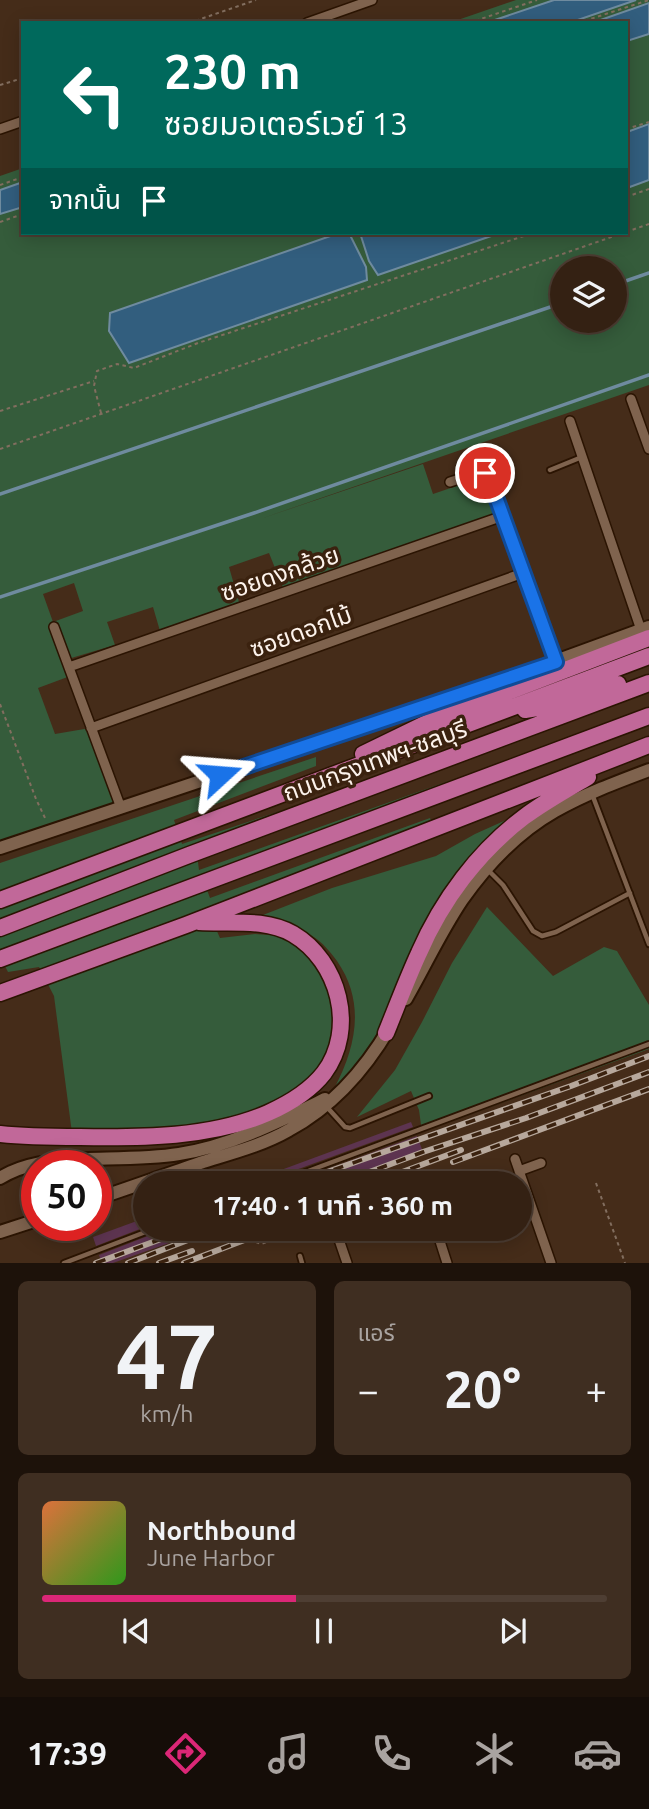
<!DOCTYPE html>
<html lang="th">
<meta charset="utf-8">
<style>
:root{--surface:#342113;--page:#3f2e21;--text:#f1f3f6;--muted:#a9a3a0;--line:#4e3e33;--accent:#db2777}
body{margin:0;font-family:Ubuntu,"Noto Sans Thai",sans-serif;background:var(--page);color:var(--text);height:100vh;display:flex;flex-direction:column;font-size:26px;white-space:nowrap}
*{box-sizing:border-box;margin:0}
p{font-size:23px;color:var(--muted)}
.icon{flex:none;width:38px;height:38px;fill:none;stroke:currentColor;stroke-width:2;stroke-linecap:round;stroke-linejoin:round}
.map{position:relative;height:1263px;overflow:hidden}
.side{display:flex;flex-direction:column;gap:18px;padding:18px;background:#1d120a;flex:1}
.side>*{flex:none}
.guide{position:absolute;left:21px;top:21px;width:607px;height:214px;border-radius:0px;box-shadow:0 4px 18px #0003,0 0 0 2px var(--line);background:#00695c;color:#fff;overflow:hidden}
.tools{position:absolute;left:550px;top:256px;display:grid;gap:14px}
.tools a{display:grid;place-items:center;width:77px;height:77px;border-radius:50%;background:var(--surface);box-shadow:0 4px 18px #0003,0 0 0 2px var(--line);font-size:35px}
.speed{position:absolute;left:21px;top:1150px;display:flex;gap:14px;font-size:35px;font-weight:700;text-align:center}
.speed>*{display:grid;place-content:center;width:91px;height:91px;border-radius:50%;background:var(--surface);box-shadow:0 4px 18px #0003,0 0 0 2px var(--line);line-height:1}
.speed .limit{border:10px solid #d22;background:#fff;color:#111}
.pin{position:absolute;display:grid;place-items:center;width:60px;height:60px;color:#fff;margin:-30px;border:4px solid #fff;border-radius:50%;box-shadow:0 2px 7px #0007}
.me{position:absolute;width:77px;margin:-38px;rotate:71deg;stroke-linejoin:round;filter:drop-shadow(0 0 5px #0008)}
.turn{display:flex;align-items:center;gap:24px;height:147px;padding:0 28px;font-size:32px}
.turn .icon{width:91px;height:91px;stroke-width:2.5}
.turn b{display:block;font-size:49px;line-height:60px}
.then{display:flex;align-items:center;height:66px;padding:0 28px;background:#0003;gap:14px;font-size:26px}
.big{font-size:52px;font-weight:700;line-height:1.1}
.side .tile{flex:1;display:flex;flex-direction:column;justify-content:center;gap:10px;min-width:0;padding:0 24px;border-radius:10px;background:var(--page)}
.side .dial{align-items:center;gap:0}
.dial b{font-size:91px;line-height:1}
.song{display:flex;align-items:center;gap:21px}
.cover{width:84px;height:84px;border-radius:10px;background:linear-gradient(135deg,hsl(20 70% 55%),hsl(110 70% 35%))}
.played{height:7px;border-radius:4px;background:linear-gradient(90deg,var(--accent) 45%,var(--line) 45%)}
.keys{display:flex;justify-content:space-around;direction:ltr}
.heat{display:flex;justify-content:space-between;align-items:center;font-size:38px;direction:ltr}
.side .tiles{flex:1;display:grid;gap:18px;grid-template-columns:1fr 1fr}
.tile:last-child{grid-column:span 2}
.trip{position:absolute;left:133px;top:1171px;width:399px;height:70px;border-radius:35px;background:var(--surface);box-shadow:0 4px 18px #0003,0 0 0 2px var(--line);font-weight:700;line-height:70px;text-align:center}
.tab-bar{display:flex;height:112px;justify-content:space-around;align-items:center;background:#150d08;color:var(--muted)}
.tab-bar .icon{width:49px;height:49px}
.tab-bar .active{color:var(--accent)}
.tab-bar b{font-size:32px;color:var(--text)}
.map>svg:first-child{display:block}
</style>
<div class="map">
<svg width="649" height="1263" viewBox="0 0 649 1263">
<rect width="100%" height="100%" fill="#452c19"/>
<!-- green -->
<path fill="#355c3b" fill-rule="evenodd" d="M 516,0 L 554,0 L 486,23 L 449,23 Z
M 636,0 L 649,0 L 649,3 L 592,23 L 569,23 Z
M 649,34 L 649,124 L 627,132 L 626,41 Z
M 23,168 L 23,182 L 0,190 L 0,176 Z
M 649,180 L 649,385 L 260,519 L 423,464 L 433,494 L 483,477 L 497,513 L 283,588 L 269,553 L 229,567 L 239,602 L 160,631 L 153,607 L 107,622 L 115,645 L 68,659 L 73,675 L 38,688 L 55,734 L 96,727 L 117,805 L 0,844 L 0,214 L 23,207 L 23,233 L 339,233 L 110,313 L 366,267 L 349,233 L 360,233 L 362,241 L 378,275 L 500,233 L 626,233 L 627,188 ZM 562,268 L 614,268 L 614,320 L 562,320 ZM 74,583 L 83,611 L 53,622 L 43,594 Z
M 316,757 L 316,766 L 174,820 L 182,844 L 328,795 L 196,847 L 199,870 L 457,778 L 202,876 L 210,898 L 430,818 L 433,824 L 207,909 L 220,938 L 255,934 L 281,936 L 310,952 L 332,987 L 337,1031 L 320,1073 L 265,1111 L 195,1129 L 72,1133 L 54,996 L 39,967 L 8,972 L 0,956 L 0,863 Z
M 526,811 L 382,1033 L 349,1078 L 334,1089 C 356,1047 366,1003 337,961 C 328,949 319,938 305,932 C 289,925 270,922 253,919 L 332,888 L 436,856 L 475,834 Z
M 487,907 L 553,976 L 604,947 L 617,951 L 649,1005 L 649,1049 L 422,1132 L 419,1110 L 411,1091 L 357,1117 L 395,1070 L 422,1022 L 452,963 Z"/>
<!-- water -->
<path fill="#325e7e" stroke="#6f8b9f" stroke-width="2" d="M 554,0 L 636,0 L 569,23 L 486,23 Z
M 649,3 L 649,34 L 627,41 L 626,23 L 592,23 Z
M 649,124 L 649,180 L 627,188 L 627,132 Z
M 23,182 L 23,207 L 0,214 L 0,190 Z
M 339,233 L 349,233 L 366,267 L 367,280 L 129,363 L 109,331 L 110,313 Z
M 360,233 L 500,233 L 378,275 L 369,261 Z"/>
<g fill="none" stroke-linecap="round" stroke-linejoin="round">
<!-- stream -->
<path stroke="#6f8b9f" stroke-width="3.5" d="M 614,285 L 649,273
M 0,494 L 562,303
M 0,597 L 254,513 L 649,375"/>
</g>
<!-- building -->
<path fill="#5d3450" d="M 411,1122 L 413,1127 L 274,1178 L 271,1183 L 246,1183 Z
M 417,1136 L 423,1152 L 337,1183 L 290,1183 Z
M 145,1218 L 145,1227 L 96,1246 L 93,1237 Z
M 161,1228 L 206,1230 L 113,1263 L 102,1263 L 99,1255 L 158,1232 Z"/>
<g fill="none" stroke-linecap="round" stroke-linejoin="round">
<!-- lane casing -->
<g stroke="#2b1402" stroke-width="8">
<path id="lane" d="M 550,470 L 582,457
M 592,794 L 649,944
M 488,870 L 503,885 L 533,931 L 542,936 L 556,932 L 630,893
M 326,1106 L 345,1127 L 350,1128 L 429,1096
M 276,1183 L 649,1044
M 300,1256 L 302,1263
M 64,1263 L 156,1228"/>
</g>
<!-- street casing -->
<g stroke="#2b1402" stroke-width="12">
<path id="street" d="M 307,23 L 372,0
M 0,129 L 23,121
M 631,399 L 649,449
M 570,421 L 641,630
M 450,482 L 481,472 L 487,475 L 556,662
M 54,627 L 121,808
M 69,667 L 503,516
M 91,728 L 523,573
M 515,1159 L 551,1263
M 519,1171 L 541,1163
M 335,1228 L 347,1263
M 439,1238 L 447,1263"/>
</g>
<!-- secondary casing -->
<g stroke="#2b1402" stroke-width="16">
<path id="secondary" d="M 0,848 L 512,677 L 649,627
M 406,999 C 425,966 441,931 462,900 C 486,866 518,832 555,811 C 585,794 617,782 649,770
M 0,1178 C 26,1162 53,1161 83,1159 C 115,1158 148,1159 179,1154 C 231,1146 278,1122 325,1099
M 96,1199 C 132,1187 168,1174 203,1162 C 232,1153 263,1145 289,1130 C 332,1107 366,1068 390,1027
M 0,1232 L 37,1220"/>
</g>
<!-- highway casing -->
<g stroke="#2b1402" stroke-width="19">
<path id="highway" d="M 525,710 L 555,705 L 618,684
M 363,754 L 429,722 L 649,638
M 0,900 L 649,656
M 0,928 L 189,855 L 649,683
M 0,959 L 649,716
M 0,993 L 186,925 L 649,745
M 386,1033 C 397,1006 407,979 419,953 C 442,900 478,852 524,817 C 544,802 566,790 588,777
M 0,1134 C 26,1137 53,1137 80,1137 C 141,1138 211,1138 268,1113 C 288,1104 310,1091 324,1073 C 357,1029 339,961 293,934 C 265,918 230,924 199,922"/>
</g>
<!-- path -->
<path stroke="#826e5f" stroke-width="2" stroke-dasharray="3.5 3.5" stroke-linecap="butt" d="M 189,23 L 256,0
M 469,23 L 537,0
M 578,23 L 649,0
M 0,85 L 23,78
M 626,129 L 649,122
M 0,185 L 23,177
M 626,197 L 649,189
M 0,222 L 23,214
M 626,232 L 649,224
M 0,411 L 94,381
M 101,413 L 94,386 L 97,371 L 117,364 L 134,368 L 198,343 L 533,233
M 0,449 L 623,233
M 0,704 L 36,799 L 46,820
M 596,1183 L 625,1263
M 256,1242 L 261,1244 L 309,1228"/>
<!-- lane -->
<use href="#lane" stroke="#7f634e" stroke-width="4.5"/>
<!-- street -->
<use href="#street" stroke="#7f634e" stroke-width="9"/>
<!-- secondary -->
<use href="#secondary" stroke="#7f634e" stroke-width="12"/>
<!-- highway -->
<use href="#highway" stroke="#c16899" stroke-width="16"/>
<!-- rail casing -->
<g stroke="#b7a89c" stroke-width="6">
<path id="rail" d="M 453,1162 L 649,1089
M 296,1183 L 571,1086 L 649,1056
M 340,1183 L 423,1152 L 526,1118 L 649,1072
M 373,1183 L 461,1150
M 96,1263 L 191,1228
M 128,1263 L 219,1228
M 159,1263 L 192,1251
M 184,1263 L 276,1228"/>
</g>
<!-- rail -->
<use href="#rail" stroke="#3b220f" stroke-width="3.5" stroke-dasharray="10" stroke-linecap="butt"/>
</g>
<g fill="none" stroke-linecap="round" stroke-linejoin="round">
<!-- route casing -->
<g stroke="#114b97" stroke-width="18">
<path id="route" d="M 220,775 L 556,662 L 489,478 L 485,473"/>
</g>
<!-- route -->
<use href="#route" stroke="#1a73e8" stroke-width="12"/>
</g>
<g text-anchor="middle" stroke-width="7" stroke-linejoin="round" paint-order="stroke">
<!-- street labels -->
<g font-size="24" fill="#fdf3ec" stroke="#3b220f">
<text transform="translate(280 574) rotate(-19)" y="8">ซอยดงกล้วย</text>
<text transform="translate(301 632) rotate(-20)" y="8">ซอยดอกไม้</text>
<text transform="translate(375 761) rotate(-20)" y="8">ถนนกรุงเทพฯ-ชลบุรี</text>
</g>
</g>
</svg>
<div class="tools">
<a><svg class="icon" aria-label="layers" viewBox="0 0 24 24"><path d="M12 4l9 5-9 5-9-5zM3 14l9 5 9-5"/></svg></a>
</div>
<div class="speed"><div class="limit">50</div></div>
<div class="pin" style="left:485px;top:473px;background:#d93025"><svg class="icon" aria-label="arrive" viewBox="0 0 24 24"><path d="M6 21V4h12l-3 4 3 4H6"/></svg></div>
<svg class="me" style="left:220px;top:775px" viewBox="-20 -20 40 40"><path d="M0-17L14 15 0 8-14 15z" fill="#1a73e8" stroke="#fff" stroke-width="4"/></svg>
<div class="trip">17:40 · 1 นาที · 360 m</div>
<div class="guide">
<div class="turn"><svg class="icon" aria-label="left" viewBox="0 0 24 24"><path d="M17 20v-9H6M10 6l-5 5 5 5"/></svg><div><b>230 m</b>ซอยมอเตอร์เวย์ 13</div></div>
<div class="then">จากนั้น<svg class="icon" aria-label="arrive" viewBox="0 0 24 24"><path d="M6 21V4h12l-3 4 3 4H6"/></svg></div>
</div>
</div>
<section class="side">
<div class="tiles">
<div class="tile dial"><b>47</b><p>km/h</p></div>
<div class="tile"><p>แอร์</p>
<div class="heat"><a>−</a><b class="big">20°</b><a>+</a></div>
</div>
<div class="tile">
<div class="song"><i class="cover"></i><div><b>Northbound</b><p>June Harbor</p></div></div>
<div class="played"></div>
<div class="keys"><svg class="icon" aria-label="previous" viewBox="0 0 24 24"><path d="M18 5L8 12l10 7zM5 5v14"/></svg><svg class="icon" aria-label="pause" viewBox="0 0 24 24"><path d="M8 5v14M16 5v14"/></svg><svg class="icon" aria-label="next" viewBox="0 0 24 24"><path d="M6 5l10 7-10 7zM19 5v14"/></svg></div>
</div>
</div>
</section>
<nav class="tab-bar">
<b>17:39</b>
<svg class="icon active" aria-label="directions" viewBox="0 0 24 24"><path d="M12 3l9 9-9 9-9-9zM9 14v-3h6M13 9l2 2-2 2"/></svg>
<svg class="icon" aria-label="music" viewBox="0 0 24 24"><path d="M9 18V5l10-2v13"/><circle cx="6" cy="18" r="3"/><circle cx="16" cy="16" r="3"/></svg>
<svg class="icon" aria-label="phone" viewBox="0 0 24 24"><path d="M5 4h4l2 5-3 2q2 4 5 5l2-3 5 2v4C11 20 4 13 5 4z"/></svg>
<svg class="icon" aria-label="climate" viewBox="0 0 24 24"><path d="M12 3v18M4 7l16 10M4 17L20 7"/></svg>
<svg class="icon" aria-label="car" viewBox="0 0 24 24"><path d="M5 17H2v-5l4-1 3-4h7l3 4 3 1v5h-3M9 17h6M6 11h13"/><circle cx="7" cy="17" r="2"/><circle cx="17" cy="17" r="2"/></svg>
</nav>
